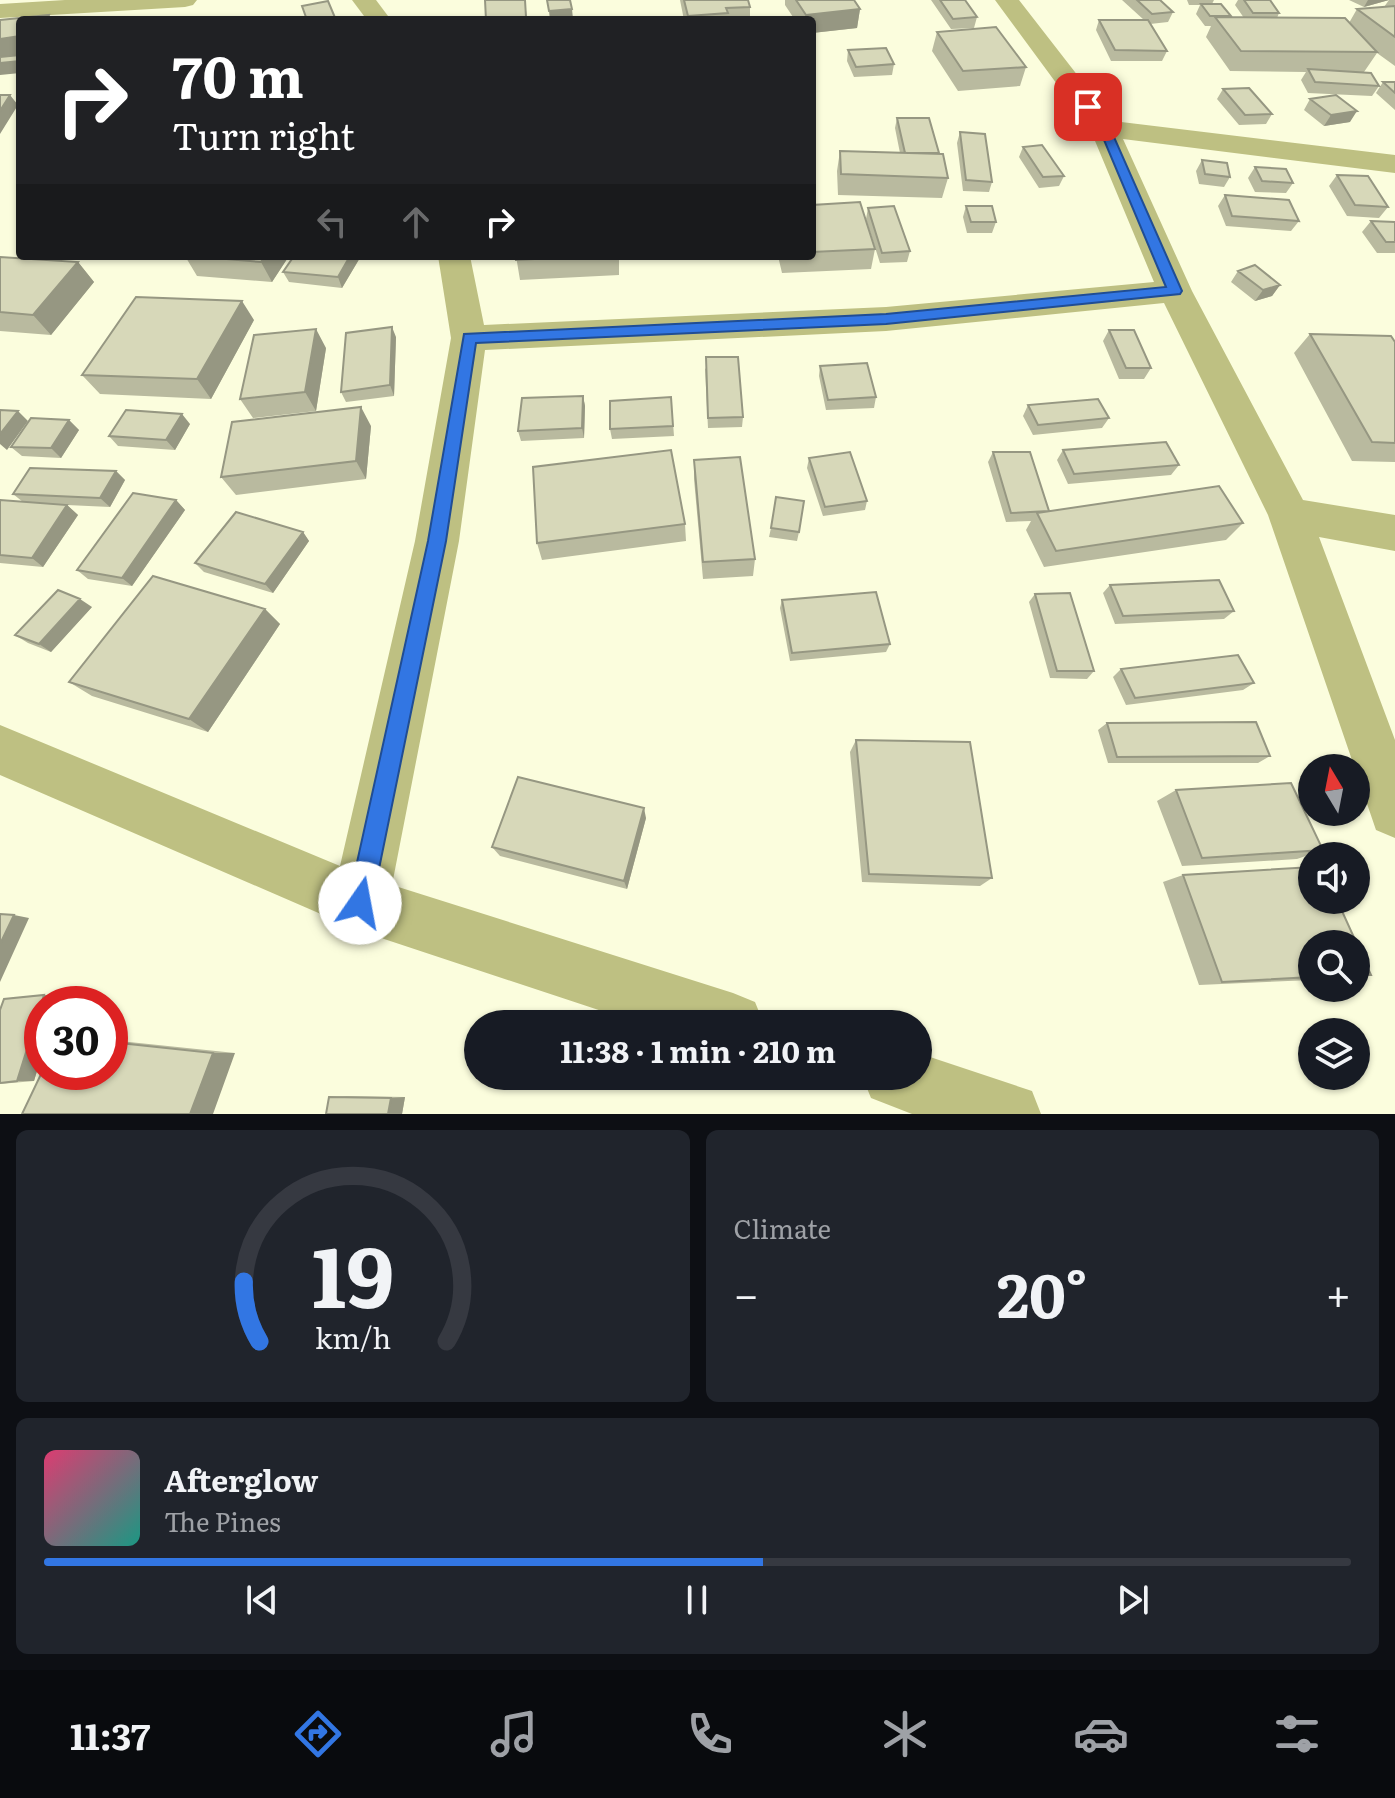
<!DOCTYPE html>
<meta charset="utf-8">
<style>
:root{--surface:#171b24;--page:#20242c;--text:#f1f3f6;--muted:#9ea1a6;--line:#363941;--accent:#3276e3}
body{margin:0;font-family:Literata,serif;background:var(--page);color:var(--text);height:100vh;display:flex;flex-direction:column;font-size:30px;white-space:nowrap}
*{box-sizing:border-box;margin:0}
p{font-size:26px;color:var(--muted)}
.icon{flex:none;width:44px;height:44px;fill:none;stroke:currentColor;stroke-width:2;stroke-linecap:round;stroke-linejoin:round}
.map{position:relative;height:1114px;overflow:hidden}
.side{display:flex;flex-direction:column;gap:16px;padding:16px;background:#0d0f14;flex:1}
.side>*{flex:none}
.top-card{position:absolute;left:16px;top:16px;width:800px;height:244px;border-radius:8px;box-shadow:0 2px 6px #0004;background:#202124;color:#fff;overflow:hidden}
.needle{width:52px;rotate:350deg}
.controls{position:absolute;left:1298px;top:754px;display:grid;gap:16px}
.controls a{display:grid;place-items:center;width:72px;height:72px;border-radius:50%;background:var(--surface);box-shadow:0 2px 6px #0004;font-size:40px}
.speed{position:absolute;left:24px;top:986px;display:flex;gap:16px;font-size:40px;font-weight:700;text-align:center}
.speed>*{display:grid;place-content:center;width:104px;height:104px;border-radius:50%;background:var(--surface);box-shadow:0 2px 6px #0004;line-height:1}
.speed .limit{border:12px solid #d22;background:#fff;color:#111}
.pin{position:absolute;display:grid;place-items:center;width:68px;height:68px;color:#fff;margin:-34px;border-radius:16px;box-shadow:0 4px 12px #0006}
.me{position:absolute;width:88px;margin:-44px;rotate:12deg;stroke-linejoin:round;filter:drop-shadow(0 0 6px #0008)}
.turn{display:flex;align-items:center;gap:28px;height:168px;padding:0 24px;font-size:36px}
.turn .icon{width:104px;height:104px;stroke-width:2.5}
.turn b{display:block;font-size:56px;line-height:68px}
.lanes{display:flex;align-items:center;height:76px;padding:0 24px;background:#0003;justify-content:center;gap:40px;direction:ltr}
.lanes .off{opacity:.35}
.big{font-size:60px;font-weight:700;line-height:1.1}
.side .card{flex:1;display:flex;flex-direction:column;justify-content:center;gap:12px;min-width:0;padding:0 28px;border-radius:12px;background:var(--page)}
.side .dial{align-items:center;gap:0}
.dial svg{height:208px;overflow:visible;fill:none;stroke:var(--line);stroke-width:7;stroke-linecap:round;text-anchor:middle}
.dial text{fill:var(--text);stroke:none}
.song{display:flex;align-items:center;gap:24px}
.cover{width:96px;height:96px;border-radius:12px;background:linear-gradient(135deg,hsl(340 70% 55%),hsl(170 70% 35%))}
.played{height:8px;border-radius:4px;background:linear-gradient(90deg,var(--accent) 55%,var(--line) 55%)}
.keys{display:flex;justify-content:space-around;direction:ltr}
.heat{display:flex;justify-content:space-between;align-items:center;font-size:44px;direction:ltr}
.side .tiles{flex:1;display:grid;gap:16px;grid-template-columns:1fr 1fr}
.card:last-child{grid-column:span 2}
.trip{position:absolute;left:464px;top:1010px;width:468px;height:80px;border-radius:40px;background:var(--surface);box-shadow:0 2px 6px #0004;font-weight:700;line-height:80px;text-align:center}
.dock{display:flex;height:128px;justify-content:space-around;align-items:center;background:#090b0e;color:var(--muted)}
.dock .icon{width:56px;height:56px}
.dock .active{color:var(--accent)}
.dock b{font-size:36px;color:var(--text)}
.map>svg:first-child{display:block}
</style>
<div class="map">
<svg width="1395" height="1114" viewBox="0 0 1395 1114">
<rect width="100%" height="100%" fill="#fbfddd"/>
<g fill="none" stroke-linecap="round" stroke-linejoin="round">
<!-- minor -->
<path fill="#bec082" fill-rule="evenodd" d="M 65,0 L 197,0 L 193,5 L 185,7 L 0,18 L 0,4 Z
M 352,0 L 376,0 L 391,20 L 367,20 Z
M 995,0 L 1019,0 L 1113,121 L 1395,155 L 1395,173 L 1123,139 L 1192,291 L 1303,500 L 1395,515 L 1395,551 L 1319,537 L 1395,740 L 1395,838 L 1376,830 L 1268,515 L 1164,303 L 886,331 L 485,350 L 459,541 L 392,885 L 733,993 L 755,1002 L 764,1024 L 641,1024 L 360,931 L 0,775 L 0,725 L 340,866 L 415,541 L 451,338 L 438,256 L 470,256 L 484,325 L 886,307 L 1154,282 L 1090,129 Z
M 918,1053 L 1032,1091 L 1041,1114 L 912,1114 L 871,1098 L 862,1076 L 918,1076 Z"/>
</g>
<!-- wall -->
<path fill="#b9ba9f" d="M 525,0 L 527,20 L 486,20 Z
M 680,0 L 748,0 L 750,7 L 750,19 L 762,20 L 684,20 Z
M 785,0 L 854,0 L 860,9 L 857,28 L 812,33 L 812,20 L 795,20 L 785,5 Z
M 931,0 L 965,0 L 977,17 L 974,28 L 951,29 Z
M 1122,0 L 1160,0 L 1173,12 L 1168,22 L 1150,24 L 1167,51 L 1162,61 L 1111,61 L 1096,30 L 1099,20 L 1144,20 Z
M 1187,0 L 1214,0 L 1212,4 L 1231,16 L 1230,18 L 1244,18 L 1235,5 L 1238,0 L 1270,0 L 1279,13 L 1277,18 L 1349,23 L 1357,9 L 1384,7 L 1389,0 L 1395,0 L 1395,66 L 1377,53 L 1364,72 L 1349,72 L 1379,86 L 1372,96 L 1308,93 L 1301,80 L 1306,72 L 1230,71 L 1206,37 L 1211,26 L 1205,26 L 1196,14 L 1200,5 L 1189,5 Z
M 1349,0 L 1389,0 L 1364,7 Z
M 937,32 L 1026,67 L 1020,86 L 958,91 L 932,51 Z
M 848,50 L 894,64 L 892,75 L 854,77 L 847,61 Z
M 1383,82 L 1395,82 L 1395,110 L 1376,93 Z
M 1223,89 L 1272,114 L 1266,124 L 1239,125 L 1217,99 Z
M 1310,99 L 1350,122 L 1324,126 L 1304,110 Z
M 812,105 L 815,114 L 814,125 L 812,125 Z
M 897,118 L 939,153 L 948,178 L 942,198 L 838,195 L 837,171 L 840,151 L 900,153 L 895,128 Z
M 960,132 L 992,182 L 989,192 L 963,191 L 957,143 Z
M 1023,147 L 1064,176 L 1059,186 L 1039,188 L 1019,157 Z
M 1202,160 L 1230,177 L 1224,187 L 1199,184 L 1196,171 Z
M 1255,167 L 1293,183 L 1286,193 L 1255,192 L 1248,178 Z
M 1337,175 L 1388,207 L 1379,218 L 1347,216 L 1329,186 Z
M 1225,195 L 1299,221 L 1291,231 L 1226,226 L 1218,206 Z
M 812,205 L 875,249 L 871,269 L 782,273 L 778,256 L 812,256 Z
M 966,206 L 996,222 L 992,233 L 967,233 L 963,217 Z
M 868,208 L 910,251 L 907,262 L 880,263 L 866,219 Z
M 1371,221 L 1395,222 L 1395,253 L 1377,253 L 1362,232 Z
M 185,256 L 289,256 L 272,282 L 197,276 Z
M 361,256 L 342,288 L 289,282 L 283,272 Z
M 516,256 L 619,256 L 619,275 L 520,280 Z
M 0,257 L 78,262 L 94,282 L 51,335 L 0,331 Z
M 1238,271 L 1280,285 L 1272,296 L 1255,301 L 1231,282 Z
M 254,320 L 211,399 L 100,394 L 82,375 Z
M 1109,330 L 1151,368 L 1144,379 L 1119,379 L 1103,341 Z
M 1310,334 L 1395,342 L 1395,462 L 1352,461 L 1294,353 Z
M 396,337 L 394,396 L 346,402 L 341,392 Z
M 326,348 L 316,411 L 253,418 L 240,399 Z
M 820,366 L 876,397 L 874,408 L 826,410 L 819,376 Z
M 705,368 L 743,417 L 742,427 L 708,428 Z
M 583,396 L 585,406 L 584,438 L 521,441 L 518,431 Z
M 671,397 L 674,436 L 612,439 L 610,429 Z
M 1028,405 L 1109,418 L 1102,428 L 1033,435 L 1023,416 Z
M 69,420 L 79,430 L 61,458 L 22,456 L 11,447 Z
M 190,424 L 175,450 L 118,446 L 109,436 Z
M 371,426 L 366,479 L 236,495 L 221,477 Z
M 1063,450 L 1179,465 L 1171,475 L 1068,484 L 1057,460 Z
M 993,452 L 1049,511 L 1243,523 L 1226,540 L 1044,567 L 1026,530 L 1031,521 L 1006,522 L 988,462 Z
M 809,458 L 867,501 L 865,510 L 823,516 L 807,468 Z
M 694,460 L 755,559 L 753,576 L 703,579 L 694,479 Z
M 116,471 L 125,480 L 110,507 L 67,505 L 78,515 L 43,567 L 0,563 L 0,500 L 23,502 L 13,494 Z
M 176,500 L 185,510 L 132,586 L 88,579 L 77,570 Z
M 685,524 L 686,541 L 542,560 L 537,543 Z
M 771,528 L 799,532 L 797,541 L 769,537 Z
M 303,532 L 309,541 L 273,593 L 204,572 L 195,563 Z
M 1110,585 L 1234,611 L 1224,619 L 1115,624 L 1103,593 Z
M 1035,594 L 1094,671 L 1087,679 L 1050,678 L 1029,602 Z
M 782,600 L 890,644 L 886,652 L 790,661 L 780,608 Z
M 92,607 L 51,652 L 28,643 L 15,635 Z
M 265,609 L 280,624 L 208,732 L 92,696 L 69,682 Z
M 1121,669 L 1254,683 L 1243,690 L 1126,705 L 1113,677 Z
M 1107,723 L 1270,756 L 1258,763 L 1108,763 L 1098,730 Z
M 856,740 L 992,878 L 980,886 L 862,882 L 850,752 Z
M 1176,790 L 1323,850 L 1297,859 L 1182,866 L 1157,801 Z
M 646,818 L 627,889 L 500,856 L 492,847 Z
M 1312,867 L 1312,900 L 1337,900 L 1371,975 L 1356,977 L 1356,944 L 1312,944 L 1312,980 L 1199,985 L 1163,882 L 1183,875 Z
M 44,995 L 59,997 L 34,1081 L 0,1084 L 0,1010 Z
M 110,1040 L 235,1053 L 110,1072 Z
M 347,1096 L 405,1097 L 402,1114 L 326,1114 L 329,1097 Z"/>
<!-- shaded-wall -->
<path fill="#969782" d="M 1368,0 L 1389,0 L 1364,7 Z
M 572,9 L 573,19 L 550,20 L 549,11 Z
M 860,9 L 857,28 L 812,33 L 812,20 L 806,20 L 806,15 Z
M 20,36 L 20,57 L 0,60 L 0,39 Z
M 20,61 L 20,73 L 0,75 L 0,63 Z
M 10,95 L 18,105 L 0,134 L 0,111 Z
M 1357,111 L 1350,122 L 1324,126 L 1331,115 Z
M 265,256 L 289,256 L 272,282 L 261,262 Z
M 350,256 L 361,256 L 342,288 L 338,277 Z
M 78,262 L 94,282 L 51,335 L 33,315 Z
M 1280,285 L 1272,296 L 1255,301 L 1263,290 Z
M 242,301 L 254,320 L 211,399 L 197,379 Z
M 392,327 L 396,337 L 394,396 L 390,385 Z
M 316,329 L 326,348 L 316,411 L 305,392 Z
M 583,396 L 585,406 L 584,438 L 582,428 Z
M 361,407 L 371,426 L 366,479 L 356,461 Z
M 18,411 L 28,421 L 7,450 L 0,444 L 0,434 Z
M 182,414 L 190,424 L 175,450 L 166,440 Z
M 69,420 L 79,430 L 61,458 L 51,448 Z
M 116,471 L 125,480 L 110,507 L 100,498 Z
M 176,500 L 185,510 L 132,586 L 122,578 Z
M 67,505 L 78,515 L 43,567 L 32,558 Z
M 303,532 L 309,541 L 273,593 L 265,584 Z
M 80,599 L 92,607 L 51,652 L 39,644 Z
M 265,609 L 280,624 L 208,732 L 189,719 Z
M 644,808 L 646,818 L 627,889 L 624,881 Z
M 14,915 L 29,918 L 0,982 L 0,944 Z
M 44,995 L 59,997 L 57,1004 L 42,1004 L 42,1054 L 34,1081 L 17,1081 Z
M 213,1053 L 235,1053 L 213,1114 L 190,1114 Z
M 405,1097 L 402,1114 L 388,1114 L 391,1098 Z"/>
<!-- building -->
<path fill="#d7d8b9" stroke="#969782" stroke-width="2" d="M 485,0 L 525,0 L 526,17 L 486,20 Z
M 547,0 L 570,0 L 572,9 L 549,11 Z
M 684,0 L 748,0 L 750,7 L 726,8 L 728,13 L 688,16 Z
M 796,0 L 854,0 L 860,9 L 806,15 Z
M 940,0 L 965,0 L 977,17 L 953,19 Z
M 1137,0 L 1160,0 L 1173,12 L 1152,14 Z
M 1244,0 L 1270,0 L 1279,13 L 1253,13 Z
M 328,1 L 336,20 L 307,20 L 302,6 Z
M 1201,4 L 1221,4 L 1231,16 L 1210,16 Z
M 1395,6 L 1395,37 L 1357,9 Z
M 49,15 L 47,20 L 20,20 L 20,36 L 0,39 L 0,20 Z
M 1215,17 L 1345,18 L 1377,52 L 1241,51 Z
M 1099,20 L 1148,20 L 1167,51 L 1115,50 Z
M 996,27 L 1026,67 L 963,71 L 937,32 Z
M 886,48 L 894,64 L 856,67 L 848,50 Z
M 20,55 L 20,61 L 0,63 L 0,57 Z
M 1308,69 L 1371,73 L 1379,86 L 1315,82 Z
M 1383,82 L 1395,82 L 1395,93 Z
M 1249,88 L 1272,114 L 1245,115 L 1223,89 Z
M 0,95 L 10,95 L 0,111 Z
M 1336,95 L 1357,111 L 1331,115 L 1310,99 Z
M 897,118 L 929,118 L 939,153 L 905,153 Z
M 960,132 L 985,134 L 992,182 L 966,180 Z
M 1042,145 L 1064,176 L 1043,177 L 1023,147 Z
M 840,151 L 943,154 L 948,178 L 841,174 Z
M 1202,160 L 1227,163 L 1230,177 L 1205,174 Z
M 1255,167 L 1286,169 L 1293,183 L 1262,181 Z
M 1337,175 L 1368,176 L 1388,207 L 1355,205 Z
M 1225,195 L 1289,200 L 1299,221 L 1232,216 Z
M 860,202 L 875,249 L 812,252 L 812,205 Z
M 894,206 L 910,251 L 882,253 L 868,208 Z
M 966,206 L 992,206 L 996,222 L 971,222 Z
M 1371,221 L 1395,222 L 1395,242 L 1386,242 Z
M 191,256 L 265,256 L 261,262 Z
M 294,256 L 350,256 L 338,277 L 283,272 Z
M 516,256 L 593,256 L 516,260 Z
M 0,257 L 78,262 L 33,315 L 0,312 Z
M 1255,265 L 1280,285 L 1263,290 L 1238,271 Z
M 136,297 L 242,301 L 197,379 L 82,375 Z
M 392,327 L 390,385 L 341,392 L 346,333 Z
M 316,329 L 305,392 L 240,399 L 254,335 Z
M 1109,330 L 1134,330 L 1151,368 L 1126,368 Z
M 1310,334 L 1391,336 L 1395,342 L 1395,443 L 1372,442 Z
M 706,357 L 738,357 L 743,417 L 708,418 Z
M 867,363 L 876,397 L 828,400 L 820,366 Z
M 583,396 L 582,428 L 518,431 L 522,398 Z
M 671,397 L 673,426 L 610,429 L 610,401 Z
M 1098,399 L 1109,418 L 1038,425 L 1028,405 Z
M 361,407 L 356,461 L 221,477 L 232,422 Z
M 0,410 L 18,411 L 0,434 Z
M 126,410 L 182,414 L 166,440 L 109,436 Z
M 31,418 L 69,420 L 51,448 L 11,447 Z
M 1166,442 L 1179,465 L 1074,474 L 1063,450 Z
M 671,450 L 685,524 L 537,543 L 533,467 Z
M 850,452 L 867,501 L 825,507 L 809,458 Z
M 993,452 L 1030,452 L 1049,511 L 1011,513 Z
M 740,457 L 755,559 L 703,562 L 694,460 Z
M 30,468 L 116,471 L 100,498 L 13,494 Z
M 1219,486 L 1243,523 L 1056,551 L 1037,513 Z
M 133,493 L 176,500 L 122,578 L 77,570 Z
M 776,497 L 804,501 L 799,532 L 771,528 Z
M 0,500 L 67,505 L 32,558 L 0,555 Z
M 236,512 L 303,532 L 265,584 L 195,563 Z
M 153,576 L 265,609 L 189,719 L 69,682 Z
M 1219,580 L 1234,611 L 1123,616 L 1110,585 Z
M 58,590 L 80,599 L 39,644 L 15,635 Z
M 876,592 L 890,644 L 792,653 L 782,600 Z
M 1070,593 L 1094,671 L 1057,671 L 1035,594 Z
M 1238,655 L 1254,683 L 1135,698 L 1121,669 Z
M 1256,722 L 1270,756 L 1117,757 L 1107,723 Z
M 856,740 L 970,742 L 992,878 L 869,874 Z
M 518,777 L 644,808 L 624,881 L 492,847 Z
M 1291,783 L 1323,850 L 1202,858 L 1176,790 Z
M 1312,867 L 1312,900 L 1337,900 L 1371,975 L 1356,975 L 1356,944 L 1312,944 L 1312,977 L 1222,982 L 1183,875 Z
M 0,914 L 14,915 L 0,944 Z
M 44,995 L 17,1081 L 0,1083 L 0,1010 L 4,999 Z
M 110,1042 L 213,1053 L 190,1114 L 22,1114 L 42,1072 L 110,1072 Z
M 329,1097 L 391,1098 L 388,1114 L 326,1114 Z"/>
<!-- route -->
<path fill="#3276e3" stroke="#204d94" stroke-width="2" d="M 1088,103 L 1110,128 L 1182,291 L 1180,294 L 886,324 L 476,343 L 446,541 L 372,903 L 368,911 L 360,914 L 352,911 L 348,903 L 428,541 L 464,334 L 886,314 L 1166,287 L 1099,128 L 1082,107 Z"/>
</svg>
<div class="controls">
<a><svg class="needle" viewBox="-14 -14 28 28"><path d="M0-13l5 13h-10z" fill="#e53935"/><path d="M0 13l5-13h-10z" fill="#9ea1a6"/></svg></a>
<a><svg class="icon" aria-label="sound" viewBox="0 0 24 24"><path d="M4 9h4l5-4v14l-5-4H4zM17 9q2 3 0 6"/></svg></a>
<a><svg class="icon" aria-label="search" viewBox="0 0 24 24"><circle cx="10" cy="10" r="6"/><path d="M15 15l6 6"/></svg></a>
<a><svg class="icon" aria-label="layers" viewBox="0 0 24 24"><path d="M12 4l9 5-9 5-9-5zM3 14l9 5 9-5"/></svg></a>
</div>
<div class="speed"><div class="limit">30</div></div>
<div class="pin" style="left:1088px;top:107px;background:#d93025"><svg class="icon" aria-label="arrive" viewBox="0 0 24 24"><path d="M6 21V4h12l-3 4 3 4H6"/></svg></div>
<svg class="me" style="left:360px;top:903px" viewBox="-20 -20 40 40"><circle r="19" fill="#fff"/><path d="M0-13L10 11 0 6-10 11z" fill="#3276e3"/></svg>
<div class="trip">11:38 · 1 min · 210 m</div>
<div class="top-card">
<div class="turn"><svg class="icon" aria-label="right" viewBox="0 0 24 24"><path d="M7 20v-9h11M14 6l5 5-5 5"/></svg><div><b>70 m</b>Turn right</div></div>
<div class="lanes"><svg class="icon off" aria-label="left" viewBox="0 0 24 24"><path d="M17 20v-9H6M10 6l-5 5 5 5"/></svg><svg class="icon off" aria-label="ahead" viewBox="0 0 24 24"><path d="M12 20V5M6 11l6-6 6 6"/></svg><svg class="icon" aria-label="right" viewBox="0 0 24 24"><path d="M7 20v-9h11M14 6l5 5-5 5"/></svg></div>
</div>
</div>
<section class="side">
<div class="tiles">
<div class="card dial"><svg viewBox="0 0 100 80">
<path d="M14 69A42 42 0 1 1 86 69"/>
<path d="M14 69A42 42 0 0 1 8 46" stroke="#3276e3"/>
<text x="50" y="56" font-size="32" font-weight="700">19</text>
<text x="50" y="72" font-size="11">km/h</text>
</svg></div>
<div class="card"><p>Climate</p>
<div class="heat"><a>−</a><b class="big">20°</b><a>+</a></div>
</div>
<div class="card">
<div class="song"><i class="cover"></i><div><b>Afterglow</b><p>The Pines</p></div></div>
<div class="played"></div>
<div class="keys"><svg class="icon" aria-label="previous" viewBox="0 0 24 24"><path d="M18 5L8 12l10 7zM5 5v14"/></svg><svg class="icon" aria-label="pause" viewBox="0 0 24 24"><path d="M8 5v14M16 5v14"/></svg><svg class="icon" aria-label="next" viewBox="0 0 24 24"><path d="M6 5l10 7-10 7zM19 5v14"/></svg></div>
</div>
</div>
</section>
<nav class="dock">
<b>11:37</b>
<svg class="icon active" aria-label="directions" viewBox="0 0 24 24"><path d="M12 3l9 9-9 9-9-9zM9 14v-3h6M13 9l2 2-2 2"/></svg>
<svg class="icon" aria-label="music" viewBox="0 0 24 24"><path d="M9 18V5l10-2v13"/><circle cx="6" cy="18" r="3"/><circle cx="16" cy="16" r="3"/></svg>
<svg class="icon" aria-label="phone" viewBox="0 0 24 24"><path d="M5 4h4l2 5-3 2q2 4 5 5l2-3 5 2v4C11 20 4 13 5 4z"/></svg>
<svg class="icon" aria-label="climate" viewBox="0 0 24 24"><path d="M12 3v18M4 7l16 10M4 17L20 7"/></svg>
<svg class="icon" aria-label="car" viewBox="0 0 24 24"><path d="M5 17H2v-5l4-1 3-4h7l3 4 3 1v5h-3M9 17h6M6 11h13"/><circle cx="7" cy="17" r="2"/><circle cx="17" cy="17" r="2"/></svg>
<svg class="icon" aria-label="filters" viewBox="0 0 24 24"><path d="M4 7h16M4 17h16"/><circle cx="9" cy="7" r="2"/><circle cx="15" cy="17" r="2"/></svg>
</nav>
